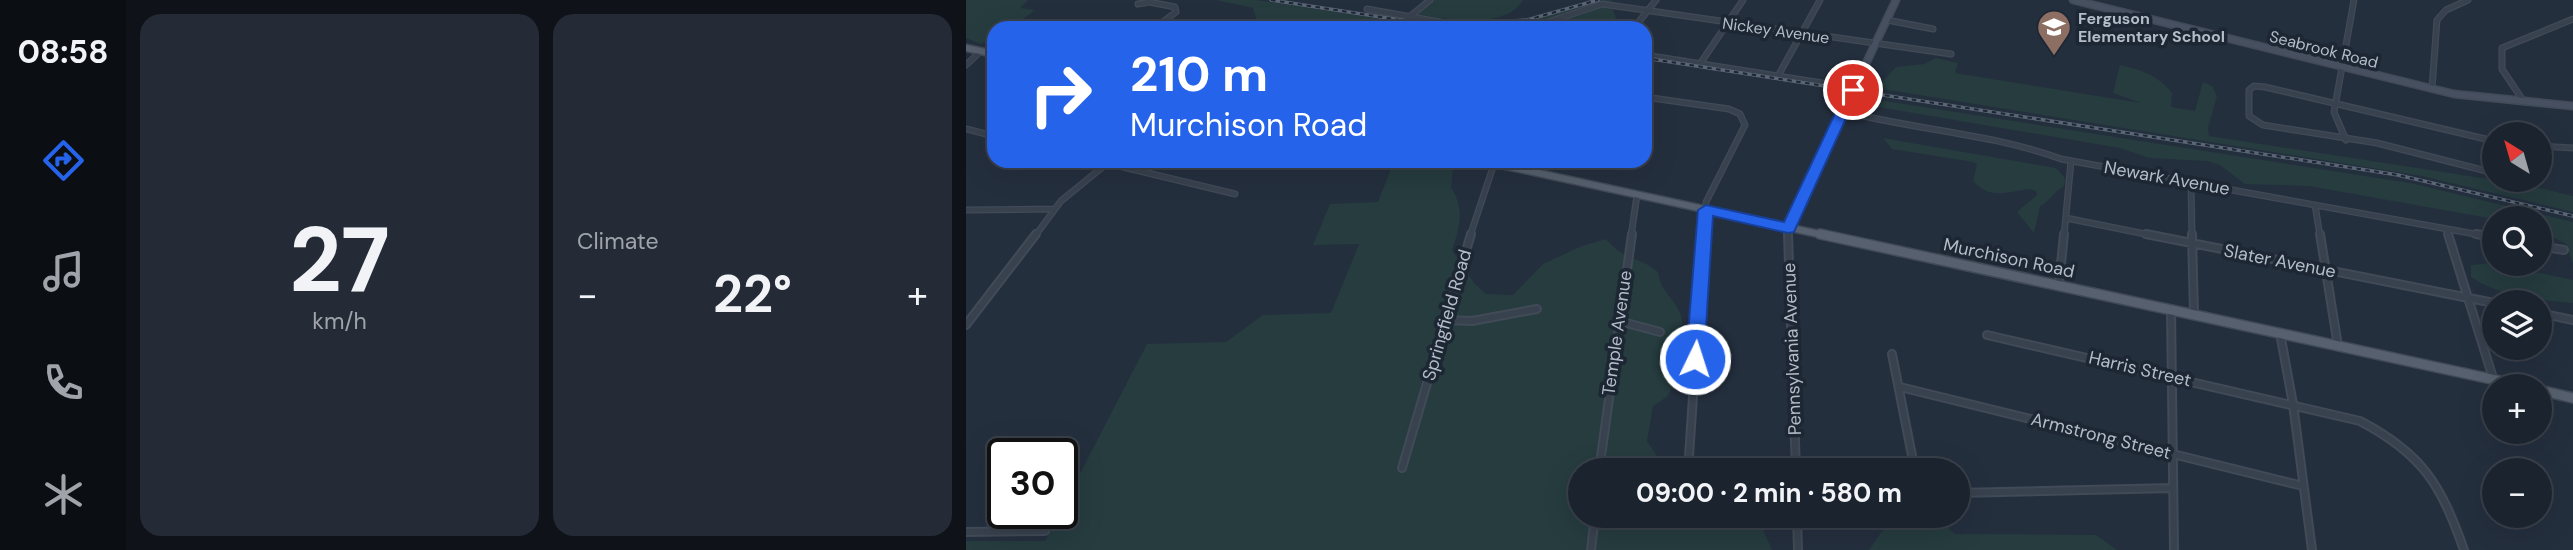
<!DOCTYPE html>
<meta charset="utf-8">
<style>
:root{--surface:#1b232e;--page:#242b36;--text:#f1f3f6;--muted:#a0a4aa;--line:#39404a;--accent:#2563eb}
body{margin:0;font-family:"DM Sans",sans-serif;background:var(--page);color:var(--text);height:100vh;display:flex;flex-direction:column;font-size:26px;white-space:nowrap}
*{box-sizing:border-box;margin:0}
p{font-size:23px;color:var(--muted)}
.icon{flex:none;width:38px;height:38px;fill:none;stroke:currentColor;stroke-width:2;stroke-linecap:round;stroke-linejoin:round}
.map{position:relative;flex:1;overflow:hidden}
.sheet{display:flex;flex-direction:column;gap:14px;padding:14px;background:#0f1319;width:840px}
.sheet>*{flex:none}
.guide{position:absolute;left:21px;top:21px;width:665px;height:147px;border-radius:21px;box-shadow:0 7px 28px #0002,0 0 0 2px var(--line);background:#2563eb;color:#fff;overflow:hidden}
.needle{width:46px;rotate:323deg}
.controls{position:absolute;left:1516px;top:122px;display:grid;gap:14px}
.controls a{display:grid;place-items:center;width:70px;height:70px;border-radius:50%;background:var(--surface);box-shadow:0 7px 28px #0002,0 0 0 2px var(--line);font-size:35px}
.speed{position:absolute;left:21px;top:438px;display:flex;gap:14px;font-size:35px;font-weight:700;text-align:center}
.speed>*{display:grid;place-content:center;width:91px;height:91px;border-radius:50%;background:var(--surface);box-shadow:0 7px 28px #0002,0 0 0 2px var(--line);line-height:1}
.speed .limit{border:4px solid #111;border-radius:10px;background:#fff;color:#111}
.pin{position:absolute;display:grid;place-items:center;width:60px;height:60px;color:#fff;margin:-30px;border:4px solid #fff;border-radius:50%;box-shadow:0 2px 7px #0007}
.me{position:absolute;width:77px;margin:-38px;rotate:4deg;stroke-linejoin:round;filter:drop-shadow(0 0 5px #0008)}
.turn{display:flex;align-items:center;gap:24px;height:147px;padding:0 28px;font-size:32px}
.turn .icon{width:91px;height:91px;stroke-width:2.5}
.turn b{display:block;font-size:49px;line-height:60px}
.big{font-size:52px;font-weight:700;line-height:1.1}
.sheet .card{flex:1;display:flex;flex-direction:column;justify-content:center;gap:10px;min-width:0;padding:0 24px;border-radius:21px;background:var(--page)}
.sheet .dial{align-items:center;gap:0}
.dial b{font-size:91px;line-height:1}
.heat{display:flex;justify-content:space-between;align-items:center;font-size:38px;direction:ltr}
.sheet .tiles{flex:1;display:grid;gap:14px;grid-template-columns:repeat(2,1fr)}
.trip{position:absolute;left:602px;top:458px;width:402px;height:70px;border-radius:35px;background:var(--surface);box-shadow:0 7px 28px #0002,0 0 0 2px var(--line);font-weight:700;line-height:70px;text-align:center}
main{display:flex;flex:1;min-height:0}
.dock{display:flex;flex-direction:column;width:126px;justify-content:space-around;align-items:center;background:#0b0e12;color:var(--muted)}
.dock .icon{width:49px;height:49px}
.dock .current{color:var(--accent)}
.dock b{font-size:32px;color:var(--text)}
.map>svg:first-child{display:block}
</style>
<main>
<nav class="dock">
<b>08:58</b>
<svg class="icon current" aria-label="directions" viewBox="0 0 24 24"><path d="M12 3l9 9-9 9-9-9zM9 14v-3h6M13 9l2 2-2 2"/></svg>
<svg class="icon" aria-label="music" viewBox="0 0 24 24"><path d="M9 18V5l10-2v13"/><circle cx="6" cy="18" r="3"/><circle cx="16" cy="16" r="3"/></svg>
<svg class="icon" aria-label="phone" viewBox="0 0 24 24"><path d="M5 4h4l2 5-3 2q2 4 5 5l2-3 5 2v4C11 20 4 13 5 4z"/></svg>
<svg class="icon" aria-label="climate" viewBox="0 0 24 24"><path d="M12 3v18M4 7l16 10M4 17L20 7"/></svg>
</nav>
<section class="sheet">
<div class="tiles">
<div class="card dial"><b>27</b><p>km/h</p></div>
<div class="card"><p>Climate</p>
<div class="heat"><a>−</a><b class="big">22°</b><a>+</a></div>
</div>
</div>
</section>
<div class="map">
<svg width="1607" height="550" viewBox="0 0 1607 550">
<rect width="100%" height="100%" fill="#242f3e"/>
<!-- green -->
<path fill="#263c3f" d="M 0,0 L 62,0 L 54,8 L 69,10 L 45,28 L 28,28 L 28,39 L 15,44 L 0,38 Z
M 250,0 L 290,0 L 423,20 L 426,24 L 421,28 L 277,28 L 290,18 L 287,8 Z
M 468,0 L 557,0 C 540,30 481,19 454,15 L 453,12 Z
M 626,0 L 648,0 L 631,5 L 647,10 L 650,18 L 647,28 L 594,28 L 583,22 L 559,24 L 569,17 Z
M 970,58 L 992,63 L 989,73 L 1175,103 L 1147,93 L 1154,65 C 1175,70 1192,75 1206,93 L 1205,107 L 1229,111 L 1237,82 L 1246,86 L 1251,96 L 1242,128 L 1243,136 L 1561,185 L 1607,196 L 1607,212 L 1456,176 L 916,89 L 915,83 L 930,67 L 958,64 Z
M 900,98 L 1444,183 L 1607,222 L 1607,264 L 1600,244 L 1573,230 L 1573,219 L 1528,219 L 1343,186 L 1279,184 L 1254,165 L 1241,161 L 1183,158 L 1154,148 L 906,106 Z
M 917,138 L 1090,168 L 1099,178 L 1098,186 C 1087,192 1085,201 1074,206 L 1068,233 L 1051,212 L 1071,195 L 1070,191 L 1064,189 C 1039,192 1025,200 1007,181 L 1011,164 L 1007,162 L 926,149 Z
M 428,161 L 470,161 L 487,167 L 485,188 C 499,208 494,228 486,250 L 509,284 L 520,294 L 547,295 L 577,264 L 616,246 L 640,239 C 658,261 673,256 692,272 C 695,294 709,297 715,316 C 719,329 710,379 704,392 C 701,398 693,402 687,406 L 681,441 L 701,471 L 614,471 L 614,516 L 791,516 L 806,550 L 0,550 L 0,541 L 79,541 L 181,344 L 260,342 L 297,315 L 365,313 L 393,244 L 347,245 L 364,204 L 412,202 Z
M 1526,263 L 1607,280 L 1607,303 C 1571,300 1536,297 1505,277 L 1505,265 Z
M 951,520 L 977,523 L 989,534 L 1130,535 L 1151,550 L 903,550 L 916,531 Z"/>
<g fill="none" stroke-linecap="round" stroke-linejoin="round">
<!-- street-far1 casing -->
<g stroke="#414a57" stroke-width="7">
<path id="street-far1" d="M 172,4 L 183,2 L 209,7 L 210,12 L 189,28
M 401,9 L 508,28
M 921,20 L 967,29
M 430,28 L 464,0
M 564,28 L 636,4 L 985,54
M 668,28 L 690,0
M 679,55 L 888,88
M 734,64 L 777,0
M 0,65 L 15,51
M 812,76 L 854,0
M 1466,88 L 1471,20 L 1480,10 L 1502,0
M 679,97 L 763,109 L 774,114 L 779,125 L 740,202 L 738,236
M 1558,102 L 1536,69 L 1536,48 L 1607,19
M 876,111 C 949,130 1024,133 1095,159 L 1520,236
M 0,129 L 28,136
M 1380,140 L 1368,112 L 1388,0
M 1528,141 L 1299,87 L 1288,86 L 1283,90 L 1283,116 L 1297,125 L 1411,143 L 1528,173
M 1573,146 L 1607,148
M 132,161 L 269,194
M 1225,183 L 1226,236
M 1349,205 L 1354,236
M 0,210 L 89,209
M 1100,218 L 1189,236
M 822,228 L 822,236
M 1481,229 L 1483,236
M 69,236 L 95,201 L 144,161
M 504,236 L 529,161
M 665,236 L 671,195
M 1098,236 L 1105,161"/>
</g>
<!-- street casing -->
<g stroke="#414a57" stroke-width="10">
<path id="street" d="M 822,234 L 830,471
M 1180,234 L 1528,303
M 1226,234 L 1228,314
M 1354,234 L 1372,346
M 1482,234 L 1527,378
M 1510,234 L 1528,237
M 1573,246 L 1598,250
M 1093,284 L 1098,234
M 1205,309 L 1208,550
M 1573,313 L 1607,320
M 479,320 L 506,321 L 571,309
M 653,321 L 694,332
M 0,325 L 70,234
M 1314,333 L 1327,404 L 1346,550
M 1021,335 L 1394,421 C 1457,454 1475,485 1498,550
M 926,354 L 949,471
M 934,387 L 1337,486
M 436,468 L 505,234
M 633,471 L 666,234
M 722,471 L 738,234
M 992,493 L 1207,488
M 831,516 L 832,550
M 0,532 L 79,531
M 625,550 L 629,516"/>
</g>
<!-- secondary casing -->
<g stroke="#414a57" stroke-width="9">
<path id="secondary" d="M 1107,0 L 1488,94 L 1607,106
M 822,228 L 930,0"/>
</g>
<!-- primary-far1 casing -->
<g stroke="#414a57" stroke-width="9">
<path id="primary-far1" d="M 0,48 L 28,54
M 517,161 L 862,236"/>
</g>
<!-- primary casing -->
<g stroke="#414a57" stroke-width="12">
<path id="primary" d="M 854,234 L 1562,387
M 1573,390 L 1607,398"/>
</g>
<!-- street-far1 -->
<use href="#street-far1" stroke="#38414e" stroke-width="4.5"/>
<!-- street -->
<use href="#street" stroke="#38414e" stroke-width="6"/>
<!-- secondary -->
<use href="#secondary" stroke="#465061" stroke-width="6"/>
<!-- primary-far1 -->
<use href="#primary-far1" stroke="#56606e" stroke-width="6"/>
<!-- primary -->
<use href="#primary" stroke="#56606e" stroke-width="9"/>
<!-- rail casing -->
<g stroke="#5a6575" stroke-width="3.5">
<path id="rail" d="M 305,0 L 486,28
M 479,26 L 561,20 L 632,0
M 679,58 L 1432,175 L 1607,216"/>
</g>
<!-- rail -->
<use href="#rail" stroke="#1d2633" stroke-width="2" stroke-dasharray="4.5" stroke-linecap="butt"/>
</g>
<!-- route -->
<path fill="#2563eb" stroke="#184099" stroke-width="2" d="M 887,86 L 893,90 L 828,232 L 822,233 L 747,216 L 738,359 L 729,366 L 723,364 L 720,359 L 732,210 L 740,205 L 818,222 L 880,90 Z"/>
<!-- icons -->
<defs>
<g id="school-pin" transform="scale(1.75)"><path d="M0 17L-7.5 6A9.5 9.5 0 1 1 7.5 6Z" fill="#8d6e63" stroke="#1d2633"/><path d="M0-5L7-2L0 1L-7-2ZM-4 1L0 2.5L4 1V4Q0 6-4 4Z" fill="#fff"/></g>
</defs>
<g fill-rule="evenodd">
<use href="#school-pin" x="1088" y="27"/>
</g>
<g text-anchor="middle" stroke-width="7" stroke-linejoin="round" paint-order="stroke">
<!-- far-poi labels -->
<g font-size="16" font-weight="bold" fill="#b4bcc9" stroke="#1d2633" text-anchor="start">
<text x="1112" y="24">Ferguson<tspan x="1112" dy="18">Elementary School</tspan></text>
</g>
<!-- far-street labels -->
<g font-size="16" fill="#b4bcc9" stroke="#1d2633">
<text transform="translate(810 30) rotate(8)" y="6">Nickey Avenue</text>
<text transform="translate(1358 49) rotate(14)" y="6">Seabrook Road</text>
</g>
<!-- street labels -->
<g font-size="18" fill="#b4bcc9" stroke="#1d2633">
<text transform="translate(1201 178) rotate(10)" y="6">Newark Avenue</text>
<text transform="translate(1043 258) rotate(12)" y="6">Murchison Road</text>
<text transform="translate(1314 261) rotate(11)" y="6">Slater Avenue</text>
<text transform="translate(481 315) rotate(-74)" y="6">Springfield Road</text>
<text transform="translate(651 333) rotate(-82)" y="6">Temple Avenue</text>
<text transform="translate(826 349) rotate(-92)" y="6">Pennsylvania Avenue</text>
<text transform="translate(1174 369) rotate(13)" y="6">Harris Street</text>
<text transform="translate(1135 436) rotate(14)" y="6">Armstrong Street</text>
</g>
</g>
</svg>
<div class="controls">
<a><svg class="needle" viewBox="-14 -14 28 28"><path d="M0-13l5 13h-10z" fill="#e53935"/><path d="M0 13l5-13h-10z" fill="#a0a4aa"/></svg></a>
<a><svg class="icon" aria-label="search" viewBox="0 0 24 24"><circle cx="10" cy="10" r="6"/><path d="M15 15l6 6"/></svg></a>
<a><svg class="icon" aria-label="layers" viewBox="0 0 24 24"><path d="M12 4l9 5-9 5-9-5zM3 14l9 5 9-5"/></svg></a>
<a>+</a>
<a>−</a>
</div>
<div class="speed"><div class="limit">30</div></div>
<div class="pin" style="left:887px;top:90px;background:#d93025"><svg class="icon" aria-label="arrive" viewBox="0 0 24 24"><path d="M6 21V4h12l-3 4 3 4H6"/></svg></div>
<svg class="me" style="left:729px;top:359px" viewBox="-20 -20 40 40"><circle r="17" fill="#2563eb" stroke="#fff" stroke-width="3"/><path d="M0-11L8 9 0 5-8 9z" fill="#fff"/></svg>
<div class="trip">09:00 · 2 min · 580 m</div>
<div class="guide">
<div class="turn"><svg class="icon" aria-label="right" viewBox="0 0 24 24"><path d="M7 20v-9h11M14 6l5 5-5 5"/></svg><div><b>210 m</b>Murchison Road</div></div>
</div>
</div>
</main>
